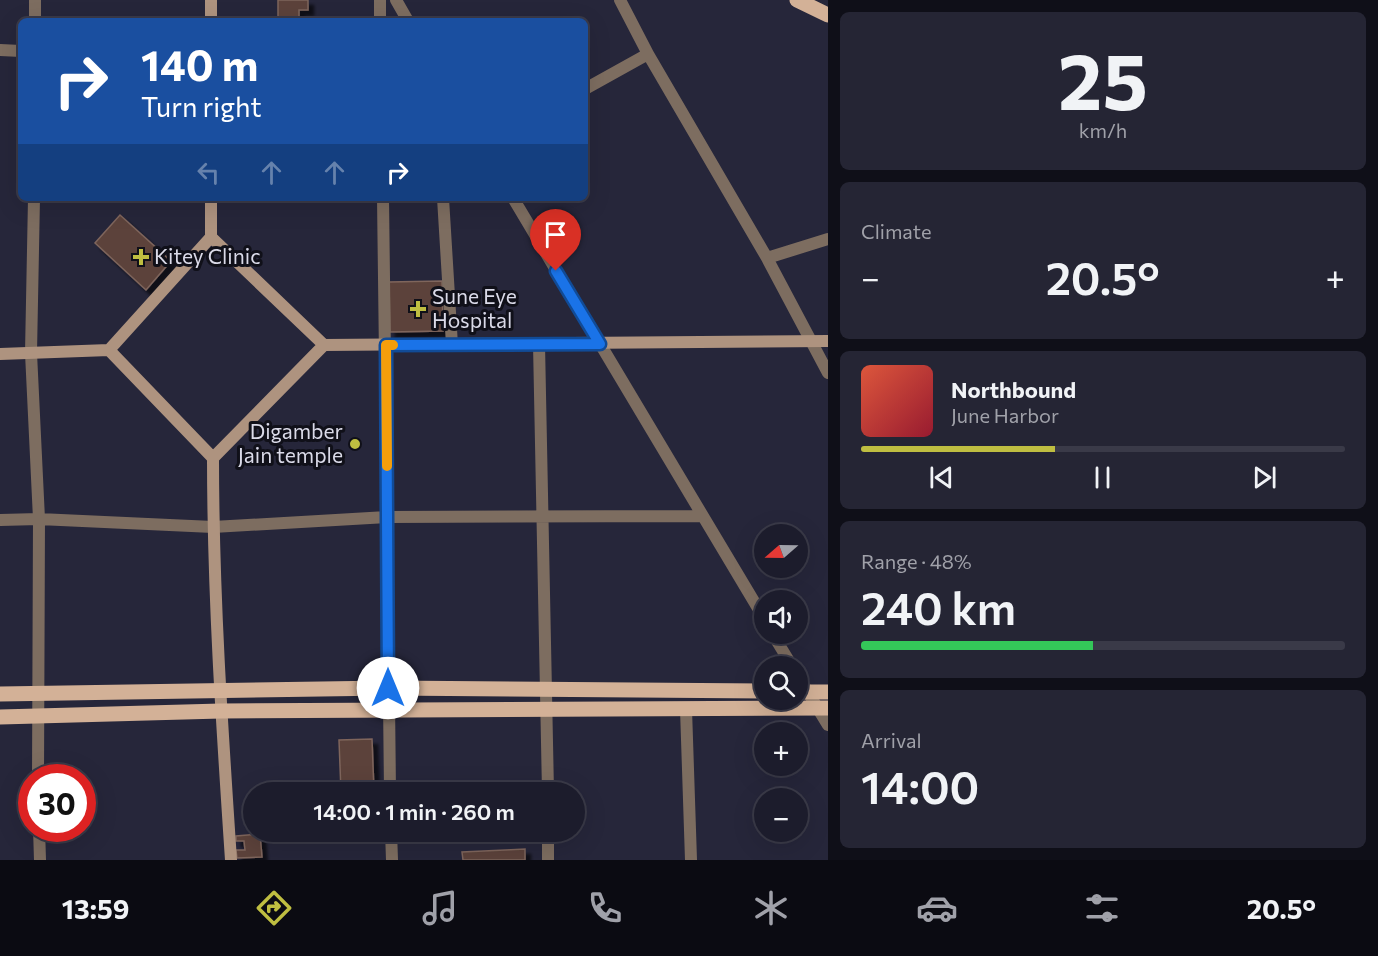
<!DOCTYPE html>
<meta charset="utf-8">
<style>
:root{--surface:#1c1c2c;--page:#252534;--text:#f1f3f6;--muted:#a0a1a9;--line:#3a3a48;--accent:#bfbe41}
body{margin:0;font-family:Commissioner,sans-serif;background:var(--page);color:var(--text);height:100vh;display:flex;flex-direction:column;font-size:22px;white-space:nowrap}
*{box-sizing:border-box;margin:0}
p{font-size:20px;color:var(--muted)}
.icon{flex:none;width:33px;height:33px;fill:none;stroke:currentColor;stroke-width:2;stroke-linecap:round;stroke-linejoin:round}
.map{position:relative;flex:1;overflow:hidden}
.drawer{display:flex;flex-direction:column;gap:12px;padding:12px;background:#0f0f18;width:550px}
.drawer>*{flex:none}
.banner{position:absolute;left:18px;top:18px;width:570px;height:183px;border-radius:9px;box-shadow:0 6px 24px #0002,0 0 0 2px var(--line);background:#1a4fa0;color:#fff;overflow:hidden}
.needle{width:39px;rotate:250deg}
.tools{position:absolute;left:754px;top:524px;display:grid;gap:12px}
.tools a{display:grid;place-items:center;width:54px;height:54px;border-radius:50%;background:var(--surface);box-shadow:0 6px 24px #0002,0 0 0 2px var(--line);font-size:30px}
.speed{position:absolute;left:18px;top:764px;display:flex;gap:12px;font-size:30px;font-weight:700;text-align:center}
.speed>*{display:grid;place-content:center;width:78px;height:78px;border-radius:50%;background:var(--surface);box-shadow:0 6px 24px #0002,0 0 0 2px var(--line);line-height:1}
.speed .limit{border:9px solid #d22;background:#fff;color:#111}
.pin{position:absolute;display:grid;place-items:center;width:51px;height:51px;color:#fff;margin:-62px -26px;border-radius:50% 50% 50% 0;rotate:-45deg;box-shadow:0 0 6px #0007}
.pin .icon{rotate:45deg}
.me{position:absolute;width:66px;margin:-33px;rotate:0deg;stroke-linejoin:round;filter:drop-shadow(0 0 4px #0008)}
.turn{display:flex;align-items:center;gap:21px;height:126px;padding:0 24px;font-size:27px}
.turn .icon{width:78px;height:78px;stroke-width:2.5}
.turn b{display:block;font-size:42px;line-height:51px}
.lanes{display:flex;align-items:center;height:57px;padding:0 24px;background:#0003;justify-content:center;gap:30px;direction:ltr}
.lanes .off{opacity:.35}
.big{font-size:45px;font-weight:600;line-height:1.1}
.drawer .tile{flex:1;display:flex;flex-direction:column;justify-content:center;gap:9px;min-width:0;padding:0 21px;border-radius:9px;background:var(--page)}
.drawer .dial{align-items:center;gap:0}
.dial b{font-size:78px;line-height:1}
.song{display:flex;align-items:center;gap:18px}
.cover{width:72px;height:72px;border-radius:9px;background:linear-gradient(135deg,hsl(10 70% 55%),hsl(350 70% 35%))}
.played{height:6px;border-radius:3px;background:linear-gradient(90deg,var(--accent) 40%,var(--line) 40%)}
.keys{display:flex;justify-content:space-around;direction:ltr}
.heat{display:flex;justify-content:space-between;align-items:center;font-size:33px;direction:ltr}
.charge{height:9px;border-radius:4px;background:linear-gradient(90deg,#34c759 48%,var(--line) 0)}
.trip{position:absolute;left:243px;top:782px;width:342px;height:60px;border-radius:30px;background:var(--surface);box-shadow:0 6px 24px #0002,0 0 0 2px var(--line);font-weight:600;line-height:60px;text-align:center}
.dock{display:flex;height:96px;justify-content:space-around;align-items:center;background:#0b0b12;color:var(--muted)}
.dock .icon{width:42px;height:42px}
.dock .active{color:var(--accent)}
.dock b{font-size:27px;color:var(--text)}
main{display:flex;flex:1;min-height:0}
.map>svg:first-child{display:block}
</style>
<main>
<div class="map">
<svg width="828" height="860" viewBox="0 0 828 860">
<defs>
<filter id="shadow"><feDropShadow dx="5.5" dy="5.5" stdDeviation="1.5" flood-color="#0009"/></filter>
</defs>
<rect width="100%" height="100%" fill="#26263a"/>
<!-- building -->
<path fill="#5b433a" stroke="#7f655c" stroke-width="1.5" filter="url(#shadow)" d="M 278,0 L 308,0 L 308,10 L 299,10 L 299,21 L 278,21 Z
M 120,215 L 171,261 L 146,290 L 95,243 Z
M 442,281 L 443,331 L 390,332 L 389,282 Z
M 372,739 L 374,792 L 341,792 L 339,740 Z
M 260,834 L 262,857 L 237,858 L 236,850 L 245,850 L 244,841 L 236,841 L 236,836 Z
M 525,849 L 525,860 L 463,860 L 462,852 Z"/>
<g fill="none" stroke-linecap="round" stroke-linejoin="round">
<!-- street -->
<path stroke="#7d6d60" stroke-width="12" d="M 35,0 L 35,21
M 380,0 L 380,21
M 396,0 L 408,21
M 620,0 L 648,54 L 767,258 L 828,373
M 0,50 L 21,51
M 585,89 L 648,54
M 34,198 L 31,353 L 39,519 L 38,777
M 443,198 L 452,345
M 513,198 L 765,620
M 767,258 L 828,239
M 539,344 L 548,792
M 0,520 L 39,519 L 213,527 L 387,517 L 383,198
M 772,633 L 792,666
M 798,676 L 828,725
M 686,709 L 691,860
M 390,792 L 387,517 L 703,516
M 39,828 L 40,860
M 391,831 L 392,860
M 548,831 L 548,860"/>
<!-- secondary -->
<path stroke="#ae937f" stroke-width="12" d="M 211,0 L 211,21
M 211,198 L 211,237 L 324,345
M 109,350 L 213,458 C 213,592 222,726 231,860
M 0,354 L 109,350 L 211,237
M 213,458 L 324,345 L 828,341"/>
<!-- primary -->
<path stroke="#d3b197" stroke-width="15" d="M 797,0 L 828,15
M 798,692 L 828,692
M 0,694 L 388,688 L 765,691
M 0,717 L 221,711 L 828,708"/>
</g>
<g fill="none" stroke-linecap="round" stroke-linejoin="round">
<!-- route casing -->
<g stroke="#114b97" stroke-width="15">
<path id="route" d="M 388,688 L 386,345 L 600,344 L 556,271"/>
</g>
<!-- route -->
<use href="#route" stroke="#1a73e8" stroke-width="10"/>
<!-- slow -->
<path stroke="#f59e0b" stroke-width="10" d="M 387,466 L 386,345 L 393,345"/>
</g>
<!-- markers -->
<g fill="#bfbe41" stroke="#101019" stroke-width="2">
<path d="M138 248h6v6h6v6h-6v6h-6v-6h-6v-6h6z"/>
<path d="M415 300h6v6h6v6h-6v6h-6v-6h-6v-6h6z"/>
<circle cx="355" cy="444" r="6"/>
</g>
<g text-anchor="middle" stroke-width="6" stroke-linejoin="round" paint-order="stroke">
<!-- poi labels -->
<g font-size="21" fill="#dadae8" stroke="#101019" text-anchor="start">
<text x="154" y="264">Kitey Clinic</text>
<text x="432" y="304">Sune Eye<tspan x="432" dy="24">Hospital</tspan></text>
<text x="343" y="439" text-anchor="end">Digamber<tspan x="343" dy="24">Jain temple</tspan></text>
</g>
</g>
</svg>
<div class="tools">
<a><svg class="needle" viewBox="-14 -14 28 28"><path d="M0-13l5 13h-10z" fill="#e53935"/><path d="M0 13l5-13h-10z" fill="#a0a1a9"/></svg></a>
<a><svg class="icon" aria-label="sound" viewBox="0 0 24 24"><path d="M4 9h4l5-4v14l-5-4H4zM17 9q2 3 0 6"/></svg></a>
<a><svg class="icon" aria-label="search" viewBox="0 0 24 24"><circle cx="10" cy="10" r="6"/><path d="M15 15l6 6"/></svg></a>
<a>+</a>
<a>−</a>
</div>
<div class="speed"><div class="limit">30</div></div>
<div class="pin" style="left:556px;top:271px;background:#d93025"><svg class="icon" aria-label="arrive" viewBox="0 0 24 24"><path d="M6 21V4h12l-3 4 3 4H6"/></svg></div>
<svg class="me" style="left:388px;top:688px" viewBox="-20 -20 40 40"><circle r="19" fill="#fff"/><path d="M0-13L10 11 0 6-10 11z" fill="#1a73e8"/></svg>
<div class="trip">14:00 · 1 min · 260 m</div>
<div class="banner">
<div class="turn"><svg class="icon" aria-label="right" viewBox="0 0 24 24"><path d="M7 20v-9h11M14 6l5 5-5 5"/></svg><div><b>140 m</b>Turn right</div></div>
<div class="lanes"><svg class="icon off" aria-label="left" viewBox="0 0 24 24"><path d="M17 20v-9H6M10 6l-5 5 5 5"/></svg><svg class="icon off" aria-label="ahead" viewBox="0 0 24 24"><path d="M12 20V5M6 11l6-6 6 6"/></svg><svg class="icon off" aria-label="ahead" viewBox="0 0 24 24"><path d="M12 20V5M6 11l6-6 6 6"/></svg><svg class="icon" aria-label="right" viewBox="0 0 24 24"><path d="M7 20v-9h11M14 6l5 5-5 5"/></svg></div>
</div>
</div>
<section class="drawer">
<div class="tile dial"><b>25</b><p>km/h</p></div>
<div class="tile"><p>Climate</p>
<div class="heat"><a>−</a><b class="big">20.5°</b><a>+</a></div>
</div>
<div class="tile">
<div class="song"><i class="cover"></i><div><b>Northbound</b><p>June Harbor</p></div></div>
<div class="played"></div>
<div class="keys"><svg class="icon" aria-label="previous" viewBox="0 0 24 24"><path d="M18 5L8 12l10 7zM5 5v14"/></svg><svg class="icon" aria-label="pause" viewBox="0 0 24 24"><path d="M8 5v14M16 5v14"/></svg><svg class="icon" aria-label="next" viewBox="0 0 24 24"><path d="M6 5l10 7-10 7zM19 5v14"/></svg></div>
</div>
<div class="tile"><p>Range · 48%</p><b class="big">240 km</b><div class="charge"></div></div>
<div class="tile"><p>Arrival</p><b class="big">14:00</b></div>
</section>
</main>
<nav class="dock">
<b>13:59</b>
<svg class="icon active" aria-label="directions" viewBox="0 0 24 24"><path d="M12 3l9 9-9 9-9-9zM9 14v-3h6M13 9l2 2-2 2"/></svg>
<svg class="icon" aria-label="music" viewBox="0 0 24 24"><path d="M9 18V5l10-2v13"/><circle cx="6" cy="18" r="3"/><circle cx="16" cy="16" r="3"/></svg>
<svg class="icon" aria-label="phone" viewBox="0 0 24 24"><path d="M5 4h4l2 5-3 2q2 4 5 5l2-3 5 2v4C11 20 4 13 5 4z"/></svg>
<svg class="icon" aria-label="climate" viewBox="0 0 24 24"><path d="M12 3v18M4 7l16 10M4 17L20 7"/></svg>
<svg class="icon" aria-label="car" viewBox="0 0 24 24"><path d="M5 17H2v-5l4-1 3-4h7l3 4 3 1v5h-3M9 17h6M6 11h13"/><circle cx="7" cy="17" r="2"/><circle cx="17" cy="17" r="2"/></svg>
<svg class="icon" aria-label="filters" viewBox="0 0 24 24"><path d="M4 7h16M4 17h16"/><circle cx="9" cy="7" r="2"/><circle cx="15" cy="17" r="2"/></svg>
<b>20.5°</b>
</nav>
